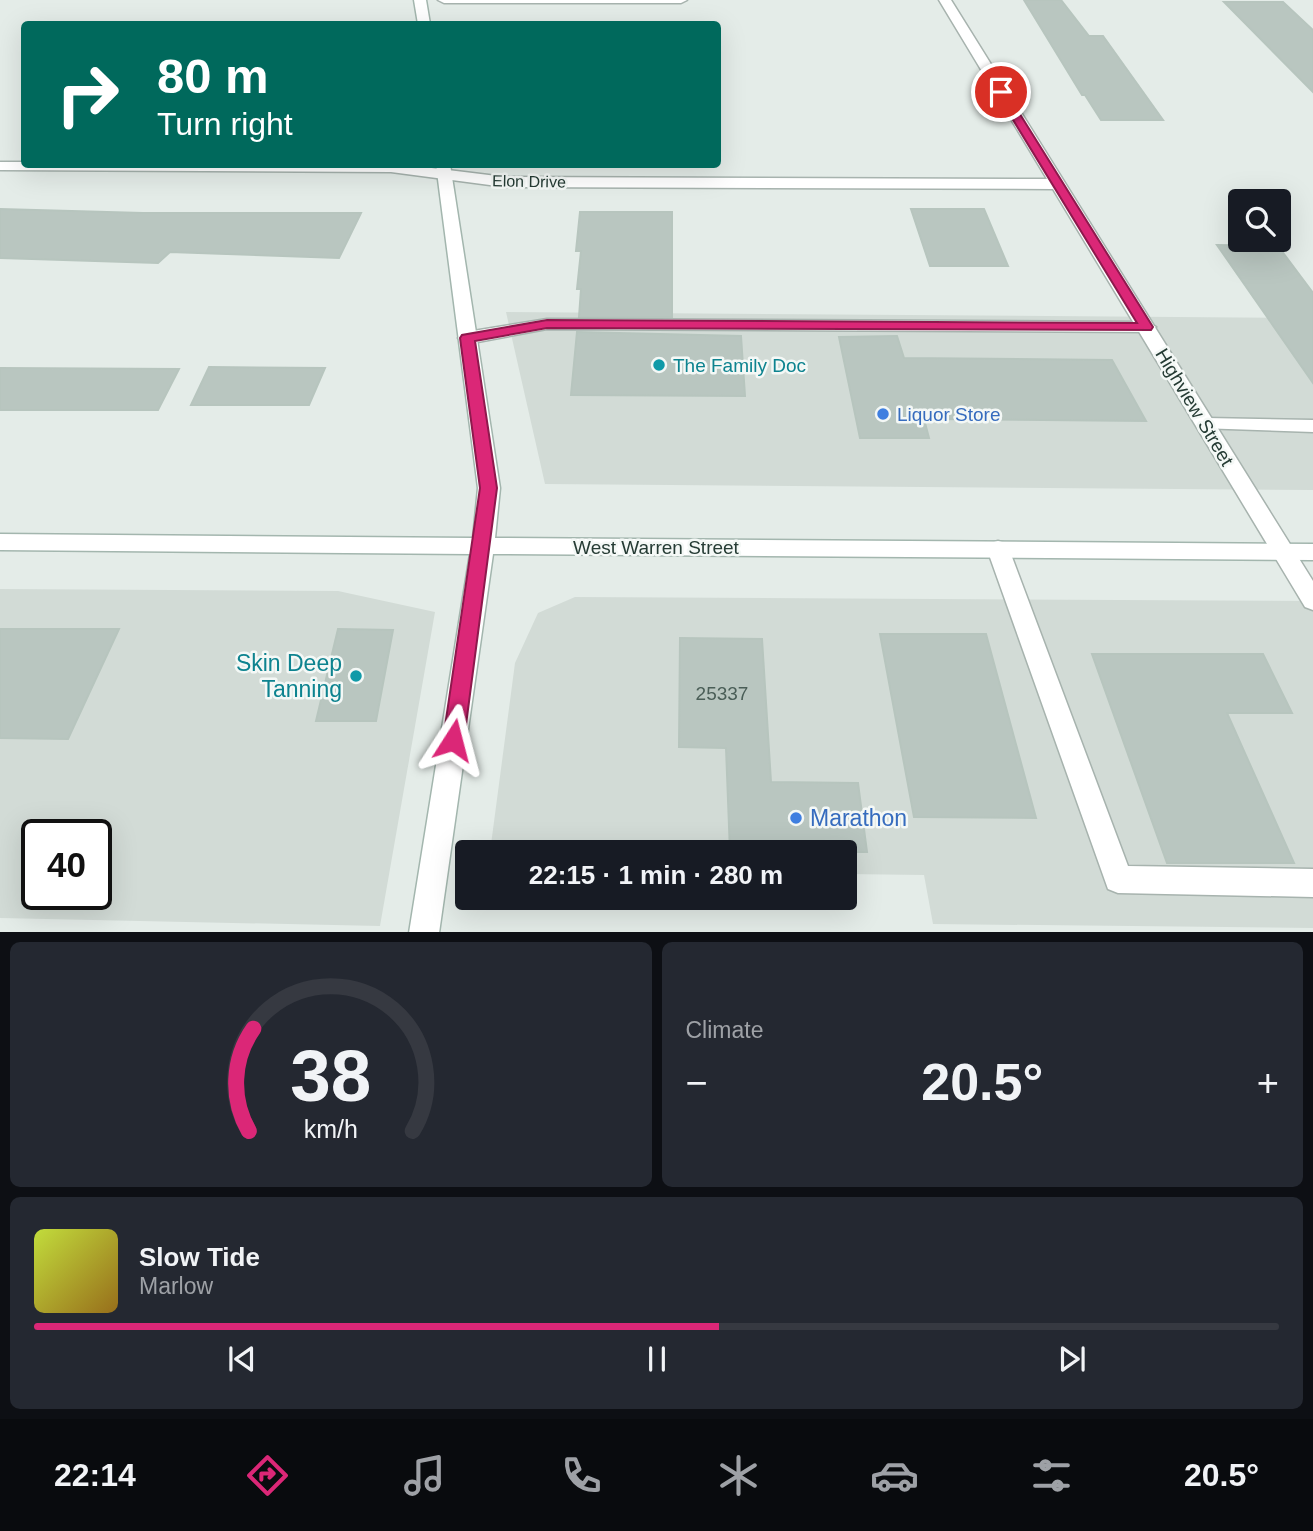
<!DOCTYPE html>
<meta charset="utf-8">
<style>
:root{--surface:#171b24;--page:#242831;--text:#f1f3f6;--muted:#9ea1a6;--line:#363941;--accent:#db2777}
body{margin:0;font-family:Helvetica,sans-serif;background:var(--page);color:var(--text);height:100vh;display:flex;flex-direction:column;font-size:26px;white-space:nowrap}
*{box-sizing:border-box;margin:0}
p{font-size:23px;color:var(--muted)}
.icon{flex:none;width:38px;height:38px;fill:none;stroke:currentColor;stroke-width:2;stroke-linecap:round;stroke-linejoin:round}
.map{position:relative;height:932px;overflow:hidden}
.drawer{display:flex;flex-direction:column;gap:10px;padding:10px;background:#0d0f14;flex:1}
.drawer>*{flex:none}
.guide{position:absolute;left:21px;top:21px;width:700px;height:147px;border-radius:7px;box-shadow:0 7px 28px #0002;background:#00695c;color:#fff;overflow:hidden}
.buttons{position:absolute;left:1228px;top:189px;display:grid;gap:14px}
.buttons a{display:grid;place-items:center;width:63px;height:63px;border-radius:7px;background:var(--surface);box-shadow:0 7px 28px #0002;font-size:35px}
.speed{position:absolute;left:21px;top:819px;display:flex;gap:14px;font-size:35px;font-weight:700;text-align:center}
.speed>*{display:grid;place-content:center;width:91px;height:91px;border-radius:50%;background:var(--surface);box-shadow:0 7px 28px #0002;line-height:1}
.speed .limit{border:4px solid #111;border-radius:10px;background:#fff;color:#111}
.pin{position:absolute;display:grid;place-items:center;width:60px;height:60px;color:#fff;margin:-30px;border:4px solid #fff;border-radius:50%;box-shadow:0 2px 7px #0007}
.me{position:absolute;width:77px;margin:-38px;rotate:9deg;stroke-linejoin:round;filter:drop-shadow(0 0 5px #0008)}
.turn{display:flex;align-items:center;gap:24px;height:147px;padding:0 21px;font-size:32px}
.turn .icon{width:91px;height:91px;stroke-width:2.5}
.turn b{display:block;font-size:49px;line-height:60px}
.big{font-size:52px;font-weight:700;line-height:1.1}
.drawer .tile{flex:1;display:flex;flex-direction:column;justify-content:center;gap:10px;min-width:0;padding:0 24px;border-radius:10px;background:var(--page)}
.drawer .dial{align-items:center;gap:0}
.dial svg{height:182px;overflow:visible;fill:none;stroke:var(--line);stroke-width:7;stroke-linecap:round;text-anchor:middle}
.dial text{fill:var(--text);stroke:none}
.song{display:flex;align-items:center;gap:21px}
.cover{width:84px;height:84px;border-radius:10px;background:linear-gradient(135deg,hsl(70 70% 55%),hsl(40 70% 35%))}
.played{height:7px;border-radius:4px;background:linear-gradient(90deg,var(--accent) 55%,var(--line) 55%)}
.keys{display:flex;justify-content:space-around;direction:ltr}
.heat{display:flex;justify-content:space-between;align-items:center;font-size:38px;direction:ltr}
.drawer .tiles{flex:1;display:grid;gap:10px;grid-template-columns:1fr 1fr}
.tile:last-child{grid-column:span 2}
.trip{position:absolute;left:455px;top:840px;width:402px;height:70px;border-radius:7px;background:var(--surface);box-shadow:0 7px 28px #0002;font-weight:700;line-height:70px;text-align:center}
.menu{display:flex;height:112px;justify-content:space-around;align-items:center;background:#090b0e;color:var(--muted)}
.menu .icon{width:49px;height:49px}
.menu .current{color:var(--accent)}
.menu b{font-size:32px;color:var(--text)}
.map>svg:first-child{display:block}
</style>
<div class="map">
<svg width="1313" height="933" viewBox="0 0 1313 933">
<rect width="100%" height="100%" fill="#e4ece8"/>
<!-- built -->
<path fill="#d2dbd6" fill-rule="evenodd" d="M 506,312 L 1313,318 L 1313,490 L 545,484 Z
M 0,589 L 338,591 L 435,612 L 380,926 L 0,918 ZM 37,835 L 96,835 L 96,894 L 37,894 Z
M 575,597 L 1313,601 L 1313,928 L 933,924 L 924,875 L 845,874 L 845,852 L 490,852 L 515,663 L 538,613 Z"/>
<!-- building -->
<path fill="#b9c6c0" stroke="#b7c5be" stroke-width="2" d="M 1024,0 L 1061,0 L 1089,36 L 1103,36 L 1163,120 L 1101,120 L 1085,95 L 1082,95 Z
M 1224,2 L 1283,2 L 1313,30 L 1313,92 Z
M 0,209 L 143,213 L 361,213 L 339,258 L 170,252 L 158,263 L 0,258 Z
M 911,209 L 984,209 L 1008,266 L 930,266 Z
M 580,212 L 672,212 L 672,317 L 579,317 L 581,289 L 577,289 L 581,251 L 576,251 Z
M 1217,245 L 1278,246 L 1313,293 L 1313,383 Z
M 577,332 L 741,336 L 745,396 L 571,395 Z
M 897,336 L 904,358 L 1112,360 L 1146,421 L 924,419 L 929,438 L 860,438 L 839,337 Z
M 209,367 L 325,368 L 309,405 L 191,405 Z
M 0,368 L 179,369 L 158,410 L 0,410 Z
M 0,629 L 119,629 L 68,739 L 0,738 Z
M 338,629 L 393,630 L 376,721 L 316,721 Z
M 880,634 L 986,634 L 1036,818 L 914,817 Z
M 680,638 L 762,639 L 771,782 L 858,783 L 867,852 L 730,852 L 726,748 L 679,747 Z
M 1092,654 L 1263,654 L 1292,713 L 1227,713 L 1294,863 L 1167,863 Z"/>
<g fill="none" stroke-linecap="round" stroke-linejoin="round">
<!-- lane casing -->
<g stroke="#a7b3ae" stroke-width="3">
<path id="lane" d="M 547,319 L 1147,322 L 1156,327 L 1147,332 L 547,329 L 467,344 L 458,338 L 467,332 Z
M 1206,418 L 1313,420 L 1313,432 L 1199,428 L 1196,424 L 1199,420 Z
M 998,541 L 1006,543 L 1009,549 L 1128,866 L 1313,869 L 1313,897 L 1118,893 L 1108,889 L 987,549 L 990,543 Z"/>
</g>
<!-- street casing -->
<g stroke="#a7b3ae" stroke-width="3">
<path id="street" d="M 438,0 L 687,0 L 681,3 L 444,3 Z
M 939,0 L 951,0 L 1313,581 L 1313,610 L 1305,607 L 1053,189 L 505,187 L 391,172 L 0,170 L 0,162 L 24,162 L 24,164 L 399,164 L 505,177 L 1047,179 Z"/>
</g>
<!-- secondary casing -->
<g stroke="#a3b6ae" stroke-width="3">
<path id="secondary" d="M 414,0 L 426,0 L 430,24 L 418,24 Z
M 436,164 L 450,164 L 500,488 L 495,538 L 1313,544 L 1313,560 L 493,554 L 439,933 L 409,933 L 470,554 L 0,550 L 0,534 L 473,538 L 478,488 Z"/>
</g>
<!-- lane -->
<use href="#lane" fill="#fff" fill-rule="evenodd"/>
<!-- street -->
<use href="#street" fill="#fff" fill-rule="evenodd"/>
<!-- secondary -->
<use href="#secondary" fill="#fff" fill-rule="evenodd"/>
</g>
<!-- route -->
<path fill="#db2777" stroke="#8e194d" stroke-width="2" d="M 1001,89 L 1006,92 L 1153,327 L 1151,330 L 547,328 L 475,341 L 497,488 L 464,740 L 461,746 L 453,748 L 446,746 L 443,740 L 480,488 L 460,338 L 462,335 L 547,320 L 1137,323 L 996,92 Z"/>
<!-- markers -->
<g fill="#0f9aa8" stroke="#f4f8f6" stroke-width="2.5">
<circle cx="659" cy="365" r="7"/>
<circle cx="356" cy="676" r="7"/>
</g>
<g fill="#3f7fe0" stroke="#f4f8f6" stroke-width="2.5">
<circle cx="883" cy="414" r="7"/>
<circle cx="796" cy="818" r="7"/>
</g>
<g text-anchor="middle" stroke-width="5" stroke-linejoin="round" paint-order="stroke">
<!-- far-street labels -->
<g font-size="16" fill="#253b34" stroke="#f4f8f6">
<text transform="translate(529 181) rotate(1)" y="6">Elon Drive</text>
</g>
<!-- culture labels -->
<g font-size="19" fill="#0d838f" stroke="#f4f8f6" text-anchor="start">
<text x="673" y="372">The Family Doc</text>
</g>
<!-- street labels -->
<g font-size="19" fill="#253b34" stroke="#f4f8f6">
<text transform="translate(1195 407) rotate(59)" y="7">Highview Street</text>
<text x="656" y="554">West Warren Street</text>
</g>
<!-- shop labels -->
<g font-size="19" fill="#366cbe" stroke="#f4f8f6" text-anchor="start">
<text x="897" y="421">Liquor Store</text>
</g>
<!-- near-number labels -->
<g font-size="19" fill="#4a5e57">
<text x="722" y="700">25337</text>
</g>
<!-- near-culture labels -->
<g font-size="23" fill="#0d838f" stroke="#f4f8f6" text-anchor="end">
<text x="342" y="671">Skin Deep<tspan x="342" dy="26">Tanning</tspan></text>
</g>
<!-- near-shop labels -->
<g font-size="23" fill="#366cbe" stroke="#f4f8f6" text-anchor="start">
<text x="810" y="826">Marathon</text>
</g>
</g>
</svg>
<div class="buttons">
<a><svg class="icon" aria-label="search" viewBox="0 0 24 24"><circle cx="10" cy="10" r="6"/><path d="M15 15l6 6"/></svg></a>
</div>
<div class="speed"><div class="limit">40</div></div>
<div class="pin" style="left:1001px;top:92px;background:#d93025"><svg class="icon" aria-label="arrive" viewBox="0 0 24 24"><path d="M6 21V4h12l-3 4 3 4H6"/></svg></div>
<svg class="me" style="left:453px;top:740px" viewBox="-20 -20 40 40"><path d="M0-17L14 15 0 8-14 15z" fill="#db2777" stroke="#fff" stroke-width="4"/></svg>
<div class="trip">22:15 · 1 min · 280 m</div>
<div class="guide">
<div class="turn"><svg class="icon" aria-label="right" viewBox="0 0 24 24"><path d="M7 20v-9h11M14 6l5 5-5 5"/></svg><div><b>80 m</b>Turn right</div></div>
</div>
</div>
<section class="drawer">
<div class="tiles">
<div class="tile dial"><svg viewBox="0 0 100 80">
<path d="M14 69A42 42 0 1 1 86 69"/>
<path d="M14 69A42 42 0 0 1 16 24" stroke="#db2777"/>
<text x="50" y="56" font-size="32" font-weight="700">38</text>
<text x="50" y="72" font-size="11">km/h</text>
</svg></div>
<div class="tile"><p>Climate</p>
<div class="heat"><a>−</a><b class="big">20.5°</b><a>+</a></div>
</div>
<div class="tile">
<div class="song"><i class="cover"></i><div><b>Slow Tide</b><p>Marlow</p></div></div>
<div class="played"></div>
<div class="keys"><svg class="icon" aria-label="previous" viewBox="0 0 24 24"><path d="M18 5L8 12l10 7zM5 5v14"/></svg><svg class="icon" aria-label="pause" viewBox="0 0 24 24"><path d="M8 5v14M16 5v14"/></svg><svg class="icon" aria-label="next" viewBox="0 0 24 24"><path d="M6 5l10 7-10 7zM19 5v14"/></svg></div>
</div>
</div>
</section>
<nav class="menu">
<b>22:14</b>
<svg class="icon current" aria-label="directions" viewBox="0 0 24 24"><path d="M12 3l9 9-9 9-9-9zM9 14v-3h6M13 9l2 2-2 2"/></svg>
<svg class="icon" aria-label="music" viewBox="0 0 24 24"><path d="M9 18V5l10-2v13"/><circle cx="6" cy="18" r="3"/><circle cx="16" cy="16" r="3"/></svg>
<svg class="icon" aria-label="phone" viewBox="0 0 24 24"><path d="M5 4h4l2 5-3 2q2 4 5 5l2-3 5 2v4C11 20 4 13 5 4z"/></svg>
<svg class="icon" aria-label="climate" viewBox="0 0 24 24"><path d="M12 3v18M4 7l16 10M4 17L20 7"/></svg>
<svg class="icon" aria-label="car" viewBox="0 0 24 24"><path d="M5 17H2v-5l4-1 3-4h7l3 4 3 1v5h-3M9 17h6M6 11h13"/><circle cx="7" cy="17" r="2"/><circle cx="17" cy="17" r="2"/></svg>
<svg class="icon" aria-label="filters" viewBox="0 0 24 24"><path d="M4 7h16M4 17h16"/><circle cx="9" cy="7" r="2"/><circle cx="15" cy="17" r="2"/></svg>
<b>20.5°</b>
</nav>
